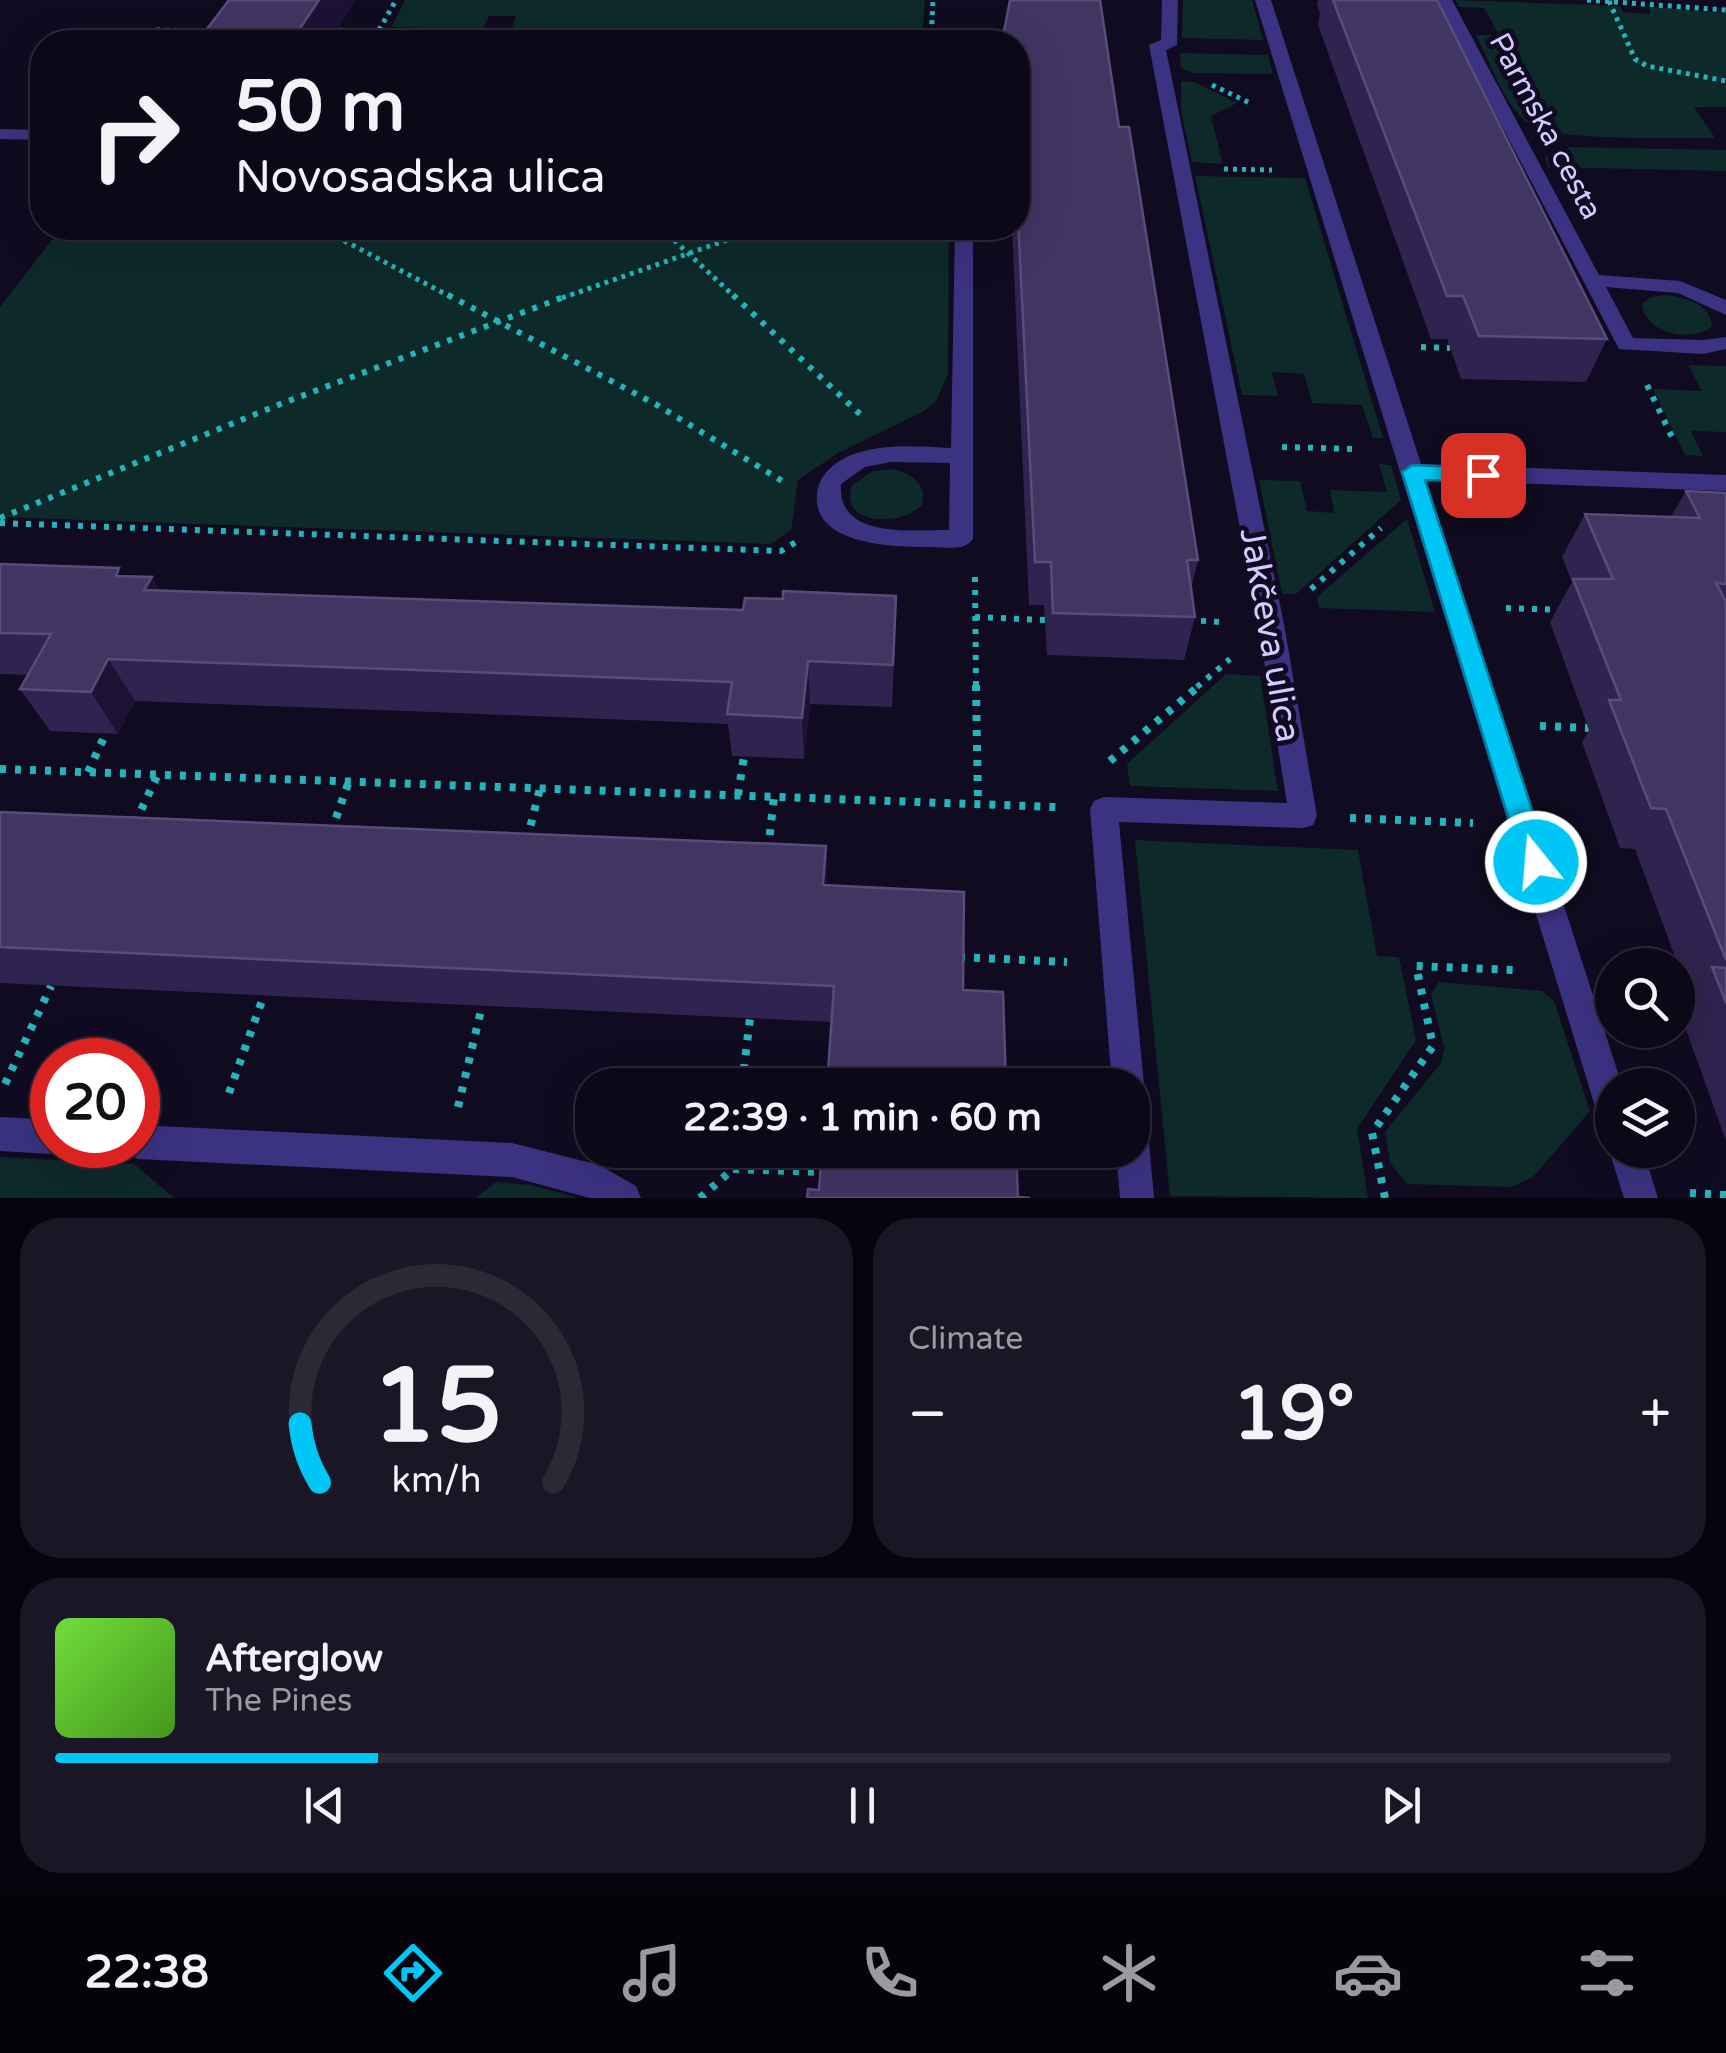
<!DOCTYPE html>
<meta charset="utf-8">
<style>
:root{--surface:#0c0818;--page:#1a1625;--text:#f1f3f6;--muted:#9a9aa2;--line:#2c2937;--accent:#00c6f5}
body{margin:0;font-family:"Varela Round",sans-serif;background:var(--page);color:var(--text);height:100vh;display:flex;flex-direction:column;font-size:38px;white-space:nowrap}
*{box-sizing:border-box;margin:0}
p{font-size:32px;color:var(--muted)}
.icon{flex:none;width:55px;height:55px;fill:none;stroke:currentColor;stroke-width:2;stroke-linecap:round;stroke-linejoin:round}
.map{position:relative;height:1198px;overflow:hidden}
.drawer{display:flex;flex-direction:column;gap:20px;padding:20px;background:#07040d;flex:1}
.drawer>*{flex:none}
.top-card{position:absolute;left:30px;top:30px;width:1000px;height:210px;border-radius:40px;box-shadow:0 10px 40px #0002,0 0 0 2px var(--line);background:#0c0818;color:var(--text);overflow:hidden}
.fabs{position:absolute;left:1595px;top:948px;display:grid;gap:20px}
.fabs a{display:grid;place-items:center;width:100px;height:100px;border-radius:50%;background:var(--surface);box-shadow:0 10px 40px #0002,0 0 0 2px var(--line);font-size:50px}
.speed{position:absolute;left:30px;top:1038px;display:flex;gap:20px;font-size:50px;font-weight:700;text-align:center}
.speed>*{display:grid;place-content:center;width:130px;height:130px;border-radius:50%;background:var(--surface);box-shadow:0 10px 40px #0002,0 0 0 2px var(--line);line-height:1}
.speed .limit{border:15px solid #d22;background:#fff;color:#111}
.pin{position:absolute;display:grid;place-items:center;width:85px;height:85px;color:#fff;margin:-42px;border-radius:20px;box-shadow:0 5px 15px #0006}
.me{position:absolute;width:110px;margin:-55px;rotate:343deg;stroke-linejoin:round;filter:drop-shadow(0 0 8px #0008)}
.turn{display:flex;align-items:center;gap:35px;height:210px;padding:0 40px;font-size:45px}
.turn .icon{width:130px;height:130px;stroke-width:2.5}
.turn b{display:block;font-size:70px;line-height:85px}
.big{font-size:75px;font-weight:700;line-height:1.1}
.drawer .widget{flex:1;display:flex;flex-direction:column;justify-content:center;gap:15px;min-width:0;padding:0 35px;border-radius:40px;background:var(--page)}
.drawer .dial{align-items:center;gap:0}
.dial svg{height:260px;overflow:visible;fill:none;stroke:var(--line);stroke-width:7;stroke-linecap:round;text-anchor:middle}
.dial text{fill:var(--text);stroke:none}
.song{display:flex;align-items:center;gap:30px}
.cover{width:120px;height:120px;border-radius:15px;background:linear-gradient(135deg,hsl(100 70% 55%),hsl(100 70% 35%))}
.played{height:10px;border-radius:5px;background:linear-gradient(90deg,var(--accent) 20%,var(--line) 20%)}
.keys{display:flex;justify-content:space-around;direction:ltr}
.heat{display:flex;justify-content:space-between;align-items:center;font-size:55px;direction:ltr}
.drawer .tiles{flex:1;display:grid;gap:20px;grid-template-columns:1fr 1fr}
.widget:last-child{grid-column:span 2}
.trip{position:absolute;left:575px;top:1068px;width:575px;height:100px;border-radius:40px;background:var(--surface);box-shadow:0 10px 40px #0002,0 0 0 2px var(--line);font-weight:700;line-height:100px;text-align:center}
.dock{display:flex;height:160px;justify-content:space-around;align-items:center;background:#05030a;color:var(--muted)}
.dock .icon{width:70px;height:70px}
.dock .active{color:var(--accent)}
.dock b{font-size:45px;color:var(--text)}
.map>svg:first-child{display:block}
</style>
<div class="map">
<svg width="1726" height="1198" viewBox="0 0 1726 1198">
<rect width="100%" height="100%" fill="#100b20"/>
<!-- green -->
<path fill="#0e292a" d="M 405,0 L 925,0 L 922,38 L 511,31 L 516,16 L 489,16 L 483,29 L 391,27 Z
M 1183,0 L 1252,0 L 1263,40 L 1182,38 Z
M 1456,0 L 1620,6 L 1623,12 L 1650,14 L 1649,7 L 1726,13 L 1726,107 L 1694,107 L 1715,138 C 1677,137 1555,143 1528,123 C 1504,105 1490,62 1476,35 L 1499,35 L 1484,8 L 1459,7 Z
M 1180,53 L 1268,55 L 1273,74 L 1192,73 L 1181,68 Z
M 1181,81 L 1194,82 L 1237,103 L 1211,116 L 1223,164 L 1192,162 L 1181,111 Z
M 1569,147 L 1726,150 L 1726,171 L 1548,167 L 1545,158 Z
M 1195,176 L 1305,178 L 1383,438 L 1373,438 L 1362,405 L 1312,403 L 1304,374 L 1272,372 L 1278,396 L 1242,395 Z
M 61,228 L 949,228 L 948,374 L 936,401 L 924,411 L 838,453 L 798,480 L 791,530 L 771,544 L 0,517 L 0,307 Z
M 1666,295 C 1686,298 1710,303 1712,326 C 1692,344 1644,333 1642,304 L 1651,297 Z
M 1688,365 L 1726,366 L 1726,432 L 1691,431 L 1703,456 L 1685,455 L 1653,389 L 1702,391 Z
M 1379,464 L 1391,465 L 1401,500 L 1296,594 L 1282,594 L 1259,480 L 1300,481 L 1307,511 L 1334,513 L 1330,490 L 1387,492 Z
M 892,469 C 911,473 928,484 922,505 C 901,527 838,526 852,485 L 873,471 Z
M 1407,519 L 1435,612 L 1319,608 L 1317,597 Z
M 1226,674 L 1260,676 L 1278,791 L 1130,786 L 1127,764 Z
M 1135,840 L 1358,850 L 1377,956 L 1399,957 L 1416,1040 L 1357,1129 L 1368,1198 L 1170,1196 Z
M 1439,982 L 1542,991 L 1554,1001 L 1590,1111 L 1533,1177 L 1511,1187 L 1407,1184 L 1390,1163 L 1385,1132 L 1441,1063 L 1444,1048 L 1431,994 Z
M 0,1157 L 134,1164 L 174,1198 L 0,1198 Z
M 496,1182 L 531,1185 L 579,1198 L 476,1198 Z"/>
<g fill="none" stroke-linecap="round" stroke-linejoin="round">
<!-- path-far2 -->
<path stroke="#25b4b8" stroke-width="5" stroke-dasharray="4 5" stroke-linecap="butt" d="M 1587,0 L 1726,10
M 1609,1 L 1635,59 L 1647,66 L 1726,81
M 156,30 L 214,31
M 330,30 L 904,42
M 379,30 L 396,0
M 931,39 L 1010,42
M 327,42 L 346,31
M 931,42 L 933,0
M 1212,85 L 1250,103
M 1224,169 L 1272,170
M 320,228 L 453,298
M 661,228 L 736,298
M 562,298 L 761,228"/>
<!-- path-far1 -->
<path stroke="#25b4b8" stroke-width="6" stroke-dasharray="5 8" stroke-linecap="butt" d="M 448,295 L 657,405 L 784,482
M 733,295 L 861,415
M 1421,347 L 1450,348
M 1647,385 L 1672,437
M 1282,447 L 1354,449
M 0,518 L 283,403 L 569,295
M 0,523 L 781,551 L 796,542
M 975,577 L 976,687
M 1311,589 L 1381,528
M 1506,608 L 1563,610
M 975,617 L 1045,620
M 1188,620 L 1220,622
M 1197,687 L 1230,659"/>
<!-- path -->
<path stroke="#25b4b8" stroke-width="8" stroke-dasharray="6 9" stroke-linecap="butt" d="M 976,685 L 978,804
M 1540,726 L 1589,728
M 1110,761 L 1200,685
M 0,769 L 1057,807
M 88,772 L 106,733
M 738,795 L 744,756
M 1350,818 L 1473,823
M 135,823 L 158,774
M 331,832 L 349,781
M 527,840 L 540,788
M 768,850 L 774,797
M 959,957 L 1067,962
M 5,1084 L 51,986
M 742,1085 L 750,1018
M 229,1093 L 264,995
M 458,1107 L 482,1006
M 733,1169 L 825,1172
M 1690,1193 L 1726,1195
M 700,1198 L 733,1169 L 735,1150
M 1385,1198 L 1372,1133 L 1433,1046 L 1416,966 L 1515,970"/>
<!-- minor -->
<path fill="#3c3282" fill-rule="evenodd" d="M 1162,0 L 1178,0 L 1177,45 L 1166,50 L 1284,624 L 1317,816 L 1313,825 L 1303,828 L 1119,822 L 1144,1085 L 1140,1096 L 1132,1099 L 1132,1085 L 1112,1085 L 1090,809 L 1094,801 L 1104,797 L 1287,803 L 1258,624 L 1149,45 L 1161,40 Z
M 1255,0 L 1271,0 L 1421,464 L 1726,475 L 1726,491 L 1426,480 L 1622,1085 L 1612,1085 L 1612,1122 L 1600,1118 L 1595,1106 Z
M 1436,0 L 1452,0 L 1599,275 L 1680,281 L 1726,300 L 1726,315 L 1678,293 L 1606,287 L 1633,338 L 1703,340 L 1726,337 L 1726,349 L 1703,354 L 1619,349 Z
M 0,129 L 42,130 L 42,140 L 0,139 Z
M 955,228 L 973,228 L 973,539 C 964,552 945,547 930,547 C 896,547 812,546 817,494 C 819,475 833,463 851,455 C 883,443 917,446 951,448 ZM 891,462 L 950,463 L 949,530 C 910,530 837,539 841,484 L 865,467 Z
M 0,1117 L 52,1120 L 52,1145 L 66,1145 L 64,1149 L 52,1154 L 0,1151 Z
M 138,1125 L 512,1143 L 599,1165 L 636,1186 L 641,1198 L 590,1198 L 512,1177 L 138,1159 L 126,1154 L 122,1145 L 138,1145 Z
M 1132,1126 L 1144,1131 L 1149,1143 L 1154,1198 L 1120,1198 L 1116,1150 L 1132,1150 Z
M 1612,1142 L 1612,1150 L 1643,1150 L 1658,1198 L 1624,1198 L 1609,1150 Z"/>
</g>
<!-- wall -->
<path fill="#2f234f" d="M 356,0 L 329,42 L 212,42 L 207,29 Z
M 1318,0 L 1437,0 L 1607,339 L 1586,382 L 1461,379 L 1447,339 L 1431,339 L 1318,25 L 1320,13 L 1317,4 Z
M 1119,127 L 1198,560 L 1191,589 L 1195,617 L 1184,660 L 1047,655 L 1044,605 L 1029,605 L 1012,228 L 1018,228 Z
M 1686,491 L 1726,493 L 1726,1141 L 1678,1007 L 1678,1003 L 1688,992 L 1635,849 L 1620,848 L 1582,742 L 1589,730 L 1550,622 L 1572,582 L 1562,557 L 1585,514 L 1671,517 Z
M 0,564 L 124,576 L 152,577 L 160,591 L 895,638 L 892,707 L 810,704 L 804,759 L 732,756 L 728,724 L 433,712 L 135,701 L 118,734 L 50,731 L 20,689 L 28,675 L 0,674 Z
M 0,812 L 828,885 L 963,990 L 831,1022 L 0,983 Z"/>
<!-- shaded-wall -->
<path fill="#1b1234" d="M 319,0 L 356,0 L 329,42 L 291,42 Z
M 152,577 L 176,619 L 144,590 Z
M 108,659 L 135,701 L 118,734 L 91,692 Z
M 808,661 L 810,704 L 804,759 L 802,718 Z
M 826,846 L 828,885 L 823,885 Z"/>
<!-- building -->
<path fill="#413562" stroke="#584c7b" stroke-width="2.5" d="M 229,0 L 319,0 L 291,42 L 220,42 L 230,29 L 207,29 Z
M 1010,0 L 1100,0 L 1119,127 L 1129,127 L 1198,560 L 1187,560 L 1195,617 L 1053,613 L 1051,562 L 1035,562 L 1018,219 L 1018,42 L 1002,42 Z
M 1333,0 L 1437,0 L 1607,339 L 1479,336 L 1463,296 L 1447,296 Z
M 1686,491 L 1726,493 L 1726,584 L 1716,583 L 1726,602 L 1726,960 L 1666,809 L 1651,808 L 1609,700 L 1621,700 L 1573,579 L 1613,579 L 1585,514 L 1700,518 Z
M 0,564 L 119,568 L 116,576 L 152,577 L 144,590 L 743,610 L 745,598 L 783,599 L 783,591 L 896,596 L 893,665 L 808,661 L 802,718 L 727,714 L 732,682 L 417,670 L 108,659 L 91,692 L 20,689 L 51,634 L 0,633 Z
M 0,812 L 826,846 L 823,885 L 964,892 L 963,990 L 1003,992 L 1006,1085 L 827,1085 L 834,986 L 0,947 Z
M 1712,967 L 1726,968 L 1726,1003 Z
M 822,1150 L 1016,1150 L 1018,1197 L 1030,1198 L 807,1198 L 808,1189 L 819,1190 Z"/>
<!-- route -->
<path fill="#00c6f5" stroke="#00819f" stroke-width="2.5" d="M 1412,465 L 1483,468 L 1493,475 L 1483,482 L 1425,480 L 1549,862 L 1545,870 L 1536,874 L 1526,870 L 1522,862 L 1402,472 Z"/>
<g text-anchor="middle" stroke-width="10" stroke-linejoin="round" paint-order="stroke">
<!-- far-street labels -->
<g font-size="30" fill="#d5caff" stroke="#100b20">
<text transform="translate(1546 126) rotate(62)" y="10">Parmska cesta</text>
</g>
<!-- street labels -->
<g font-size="35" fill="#d5caff" stroke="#100b20">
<text transform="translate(1271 635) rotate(80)" y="12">Jakčeva ulica</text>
</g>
</g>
</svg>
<div class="fabs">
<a><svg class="icon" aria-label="search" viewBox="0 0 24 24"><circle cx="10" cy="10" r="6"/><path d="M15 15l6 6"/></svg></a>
<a><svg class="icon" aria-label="layers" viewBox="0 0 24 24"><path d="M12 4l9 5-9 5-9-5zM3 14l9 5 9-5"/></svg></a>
</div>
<div class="speed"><div class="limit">20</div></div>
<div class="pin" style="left:1483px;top:475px;background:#d93025"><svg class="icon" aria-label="arrive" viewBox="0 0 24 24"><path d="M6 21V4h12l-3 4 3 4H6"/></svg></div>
<svg class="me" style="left:1536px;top:862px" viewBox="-20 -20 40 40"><circle r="17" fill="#00c6f5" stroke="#fff" stroke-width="3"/><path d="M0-11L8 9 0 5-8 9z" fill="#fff"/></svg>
<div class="trip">22:39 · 1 min · 60 m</div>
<div class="top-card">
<div class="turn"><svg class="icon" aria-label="right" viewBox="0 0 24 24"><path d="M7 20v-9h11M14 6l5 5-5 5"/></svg><div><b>50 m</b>Novosadska ulica</div></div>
</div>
</div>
<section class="drawer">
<div class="tiles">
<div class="widget dial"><svg viewBox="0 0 100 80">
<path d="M14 69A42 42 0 1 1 86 69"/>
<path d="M14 69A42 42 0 0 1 8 51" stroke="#00c6f5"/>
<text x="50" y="56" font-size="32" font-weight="700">15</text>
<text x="50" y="72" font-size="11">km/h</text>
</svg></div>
<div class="widget"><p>Climate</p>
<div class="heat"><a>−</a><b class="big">19°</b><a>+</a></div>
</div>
<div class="widget">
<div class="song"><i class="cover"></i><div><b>Afterglow</b><p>The Pines</p></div></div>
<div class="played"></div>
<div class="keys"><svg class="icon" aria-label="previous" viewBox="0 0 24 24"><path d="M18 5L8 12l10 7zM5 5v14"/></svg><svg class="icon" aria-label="pause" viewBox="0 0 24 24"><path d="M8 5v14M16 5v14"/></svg><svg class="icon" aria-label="next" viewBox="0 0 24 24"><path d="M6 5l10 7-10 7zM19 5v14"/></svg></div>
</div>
</div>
</section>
<nav class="dock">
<b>22:38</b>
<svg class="icon active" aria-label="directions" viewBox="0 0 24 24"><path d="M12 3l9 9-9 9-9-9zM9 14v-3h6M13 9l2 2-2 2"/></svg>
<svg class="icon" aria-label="music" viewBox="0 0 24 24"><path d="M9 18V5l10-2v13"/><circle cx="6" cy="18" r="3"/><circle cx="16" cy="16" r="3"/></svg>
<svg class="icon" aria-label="phone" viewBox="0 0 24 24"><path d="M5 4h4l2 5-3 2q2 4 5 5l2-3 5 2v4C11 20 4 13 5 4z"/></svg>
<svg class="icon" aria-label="climate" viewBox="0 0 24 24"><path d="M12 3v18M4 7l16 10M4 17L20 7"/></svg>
<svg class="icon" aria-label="car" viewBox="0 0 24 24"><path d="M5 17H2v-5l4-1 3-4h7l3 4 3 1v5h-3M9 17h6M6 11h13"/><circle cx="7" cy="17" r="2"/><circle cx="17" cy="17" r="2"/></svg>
<svg class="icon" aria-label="filters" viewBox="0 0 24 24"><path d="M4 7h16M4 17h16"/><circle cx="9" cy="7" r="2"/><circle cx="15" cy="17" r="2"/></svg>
</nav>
